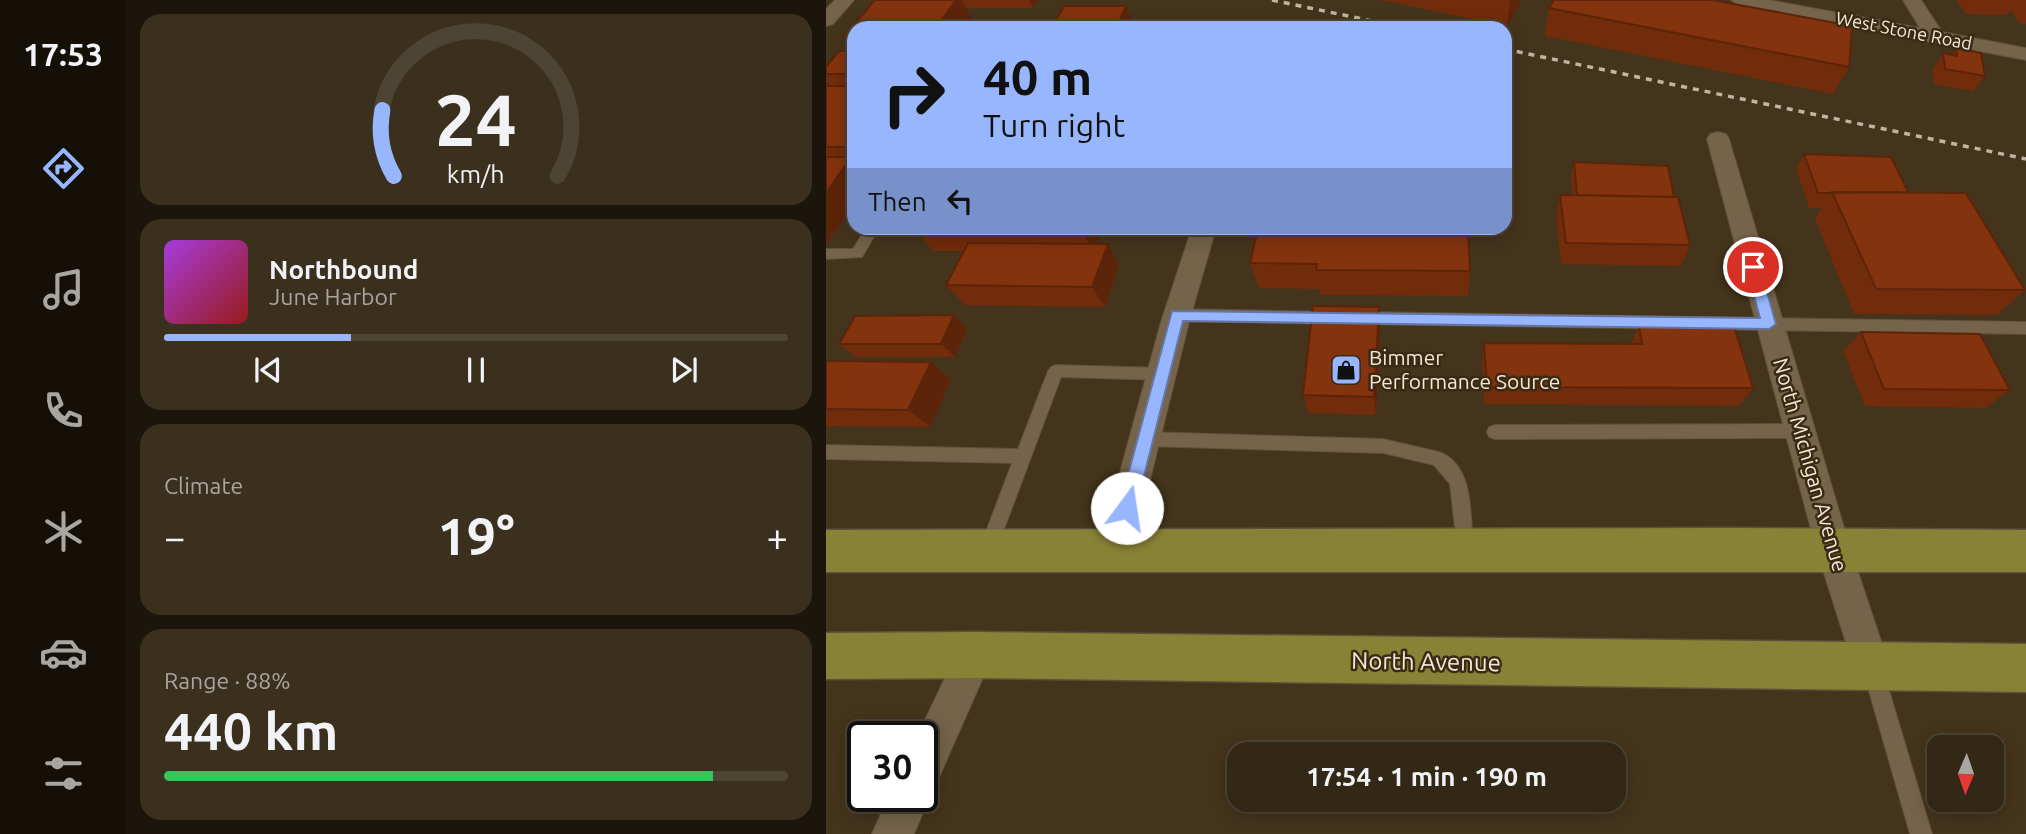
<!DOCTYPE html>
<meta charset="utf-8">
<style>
:root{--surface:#332715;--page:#3b2f1e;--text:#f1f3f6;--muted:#a9a5a0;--line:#4e4434;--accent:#98b6fd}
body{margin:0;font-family:Ubuntu,sans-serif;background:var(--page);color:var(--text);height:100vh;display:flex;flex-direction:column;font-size:26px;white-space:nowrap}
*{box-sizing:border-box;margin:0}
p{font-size:23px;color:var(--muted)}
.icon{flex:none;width:38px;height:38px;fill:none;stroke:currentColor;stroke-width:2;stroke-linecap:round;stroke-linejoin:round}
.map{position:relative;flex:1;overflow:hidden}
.panel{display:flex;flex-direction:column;gap:14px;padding:14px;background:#1c150c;width:700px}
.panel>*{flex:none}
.guide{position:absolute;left:21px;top:21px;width:665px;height:214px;border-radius:21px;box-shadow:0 4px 18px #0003,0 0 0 2px var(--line);background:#98b6fd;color:#111;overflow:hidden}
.needle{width:46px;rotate:182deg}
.buttons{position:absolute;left:1101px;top:735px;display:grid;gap:14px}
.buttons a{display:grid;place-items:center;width:77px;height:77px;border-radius:14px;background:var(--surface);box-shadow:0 4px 18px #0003,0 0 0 2px var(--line);font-size:35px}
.speed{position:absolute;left:21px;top:721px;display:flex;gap:14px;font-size:35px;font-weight:700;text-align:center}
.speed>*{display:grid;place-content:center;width:91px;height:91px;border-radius:50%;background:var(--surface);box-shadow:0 4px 18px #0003,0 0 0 2px var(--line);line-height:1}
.speed .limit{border:4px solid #111;border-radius:10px;background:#fff;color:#111}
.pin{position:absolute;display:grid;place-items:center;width:60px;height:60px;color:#fff;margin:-30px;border:4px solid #fff;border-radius:50%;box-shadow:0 2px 7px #0007}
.me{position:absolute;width:77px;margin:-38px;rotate:14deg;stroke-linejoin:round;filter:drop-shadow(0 0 5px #0008)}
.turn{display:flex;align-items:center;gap:24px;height:147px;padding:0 21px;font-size:32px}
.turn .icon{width:91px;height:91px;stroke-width:2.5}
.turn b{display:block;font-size:49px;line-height:60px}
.then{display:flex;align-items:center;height:66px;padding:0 21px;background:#0003;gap:14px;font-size:26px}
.big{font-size:52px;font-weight:700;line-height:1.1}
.panel .widget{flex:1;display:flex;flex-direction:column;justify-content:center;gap:10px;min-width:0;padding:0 24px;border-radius:21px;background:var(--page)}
.panel .dial{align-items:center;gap:0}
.dial svg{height:182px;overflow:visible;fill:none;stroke:var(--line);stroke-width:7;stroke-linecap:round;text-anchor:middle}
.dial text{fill:var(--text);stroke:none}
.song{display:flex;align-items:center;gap:21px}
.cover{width:84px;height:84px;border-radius:10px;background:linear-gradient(135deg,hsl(280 70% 55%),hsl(0 70% 35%))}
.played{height:7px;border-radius:4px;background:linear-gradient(90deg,var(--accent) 30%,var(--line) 30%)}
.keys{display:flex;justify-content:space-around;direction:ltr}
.heat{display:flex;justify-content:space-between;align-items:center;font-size:38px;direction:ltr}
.charge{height:10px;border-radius:5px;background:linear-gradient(90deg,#34c759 88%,var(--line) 0)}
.trip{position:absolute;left:401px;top:742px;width:399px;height:70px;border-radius:21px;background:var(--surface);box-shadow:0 4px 18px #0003,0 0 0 2px var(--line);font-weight:700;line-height:70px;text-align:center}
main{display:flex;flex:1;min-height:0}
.dock{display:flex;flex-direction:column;width:126px;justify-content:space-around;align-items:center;background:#141008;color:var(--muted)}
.dock .icon{width:49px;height:49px}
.dock .current{color:var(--accent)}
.dock b{font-size:32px;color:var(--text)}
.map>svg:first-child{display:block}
</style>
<main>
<nav class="dock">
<b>17:53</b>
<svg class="icon current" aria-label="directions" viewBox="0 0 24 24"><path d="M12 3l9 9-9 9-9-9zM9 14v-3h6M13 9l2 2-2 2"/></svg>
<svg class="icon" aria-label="music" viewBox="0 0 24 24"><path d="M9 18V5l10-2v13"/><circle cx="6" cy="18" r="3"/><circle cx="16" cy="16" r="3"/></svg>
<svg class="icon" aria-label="phone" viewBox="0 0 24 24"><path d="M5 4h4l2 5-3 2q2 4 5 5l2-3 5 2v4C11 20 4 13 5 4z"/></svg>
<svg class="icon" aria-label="climate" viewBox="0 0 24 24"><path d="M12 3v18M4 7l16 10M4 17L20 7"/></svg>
<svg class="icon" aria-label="car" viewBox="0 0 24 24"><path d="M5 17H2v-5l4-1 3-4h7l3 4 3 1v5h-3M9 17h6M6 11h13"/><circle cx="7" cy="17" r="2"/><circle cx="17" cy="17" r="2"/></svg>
<svg class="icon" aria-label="filters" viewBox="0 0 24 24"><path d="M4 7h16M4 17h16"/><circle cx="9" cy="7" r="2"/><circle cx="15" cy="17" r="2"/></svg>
</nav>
<section class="panel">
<div class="widget dial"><svg viewBox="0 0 100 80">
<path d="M14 69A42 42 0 1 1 86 69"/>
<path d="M14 69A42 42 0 0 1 9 40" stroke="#98b6fd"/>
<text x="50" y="56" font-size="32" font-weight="700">24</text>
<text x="50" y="72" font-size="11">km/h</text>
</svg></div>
<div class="widget">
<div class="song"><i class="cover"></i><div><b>Northbound</b><p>June Harbor</p></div></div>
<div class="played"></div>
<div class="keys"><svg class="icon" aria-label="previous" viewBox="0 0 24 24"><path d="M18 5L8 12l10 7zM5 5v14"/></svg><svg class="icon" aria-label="pause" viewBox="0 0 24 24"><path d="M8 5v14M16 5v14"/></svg><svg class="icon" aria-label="next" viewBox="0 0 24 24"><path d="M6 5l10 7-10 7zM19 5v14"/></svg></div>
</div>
<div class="widget"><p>Climate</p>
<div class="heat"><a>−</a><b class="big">19°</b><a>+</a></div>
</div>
<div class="widget"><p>Range · 88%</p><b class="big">440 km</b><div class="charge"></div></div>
</section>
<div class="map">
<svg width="1200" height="834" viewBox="0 0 1200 834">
<rect width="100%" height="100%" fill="#44341c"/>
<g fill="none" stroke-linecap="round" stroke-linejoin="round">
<!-- service casing -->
<g stroke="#5f503b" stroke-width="2">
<path id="service" d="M 40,228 L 53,228 L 36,257 L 0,259 L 0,249 L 27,249 Z
M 351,309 L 508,312 L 515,318 L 508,324 L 351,321 L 344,315 Z
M 534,312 L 1200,322 L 1200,334 L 534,324 L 527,318 Z
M 230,365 L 336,368 L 341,370 L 344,374 L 341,378 L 336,380 L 235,377 L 168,556 L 162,558 L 156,556 L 153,550 L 186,463 L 0,459 L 0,445 L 192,449 L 222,371 L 225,367 Z
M 973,424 L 979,426 L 981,431 L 979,436 L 973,438 L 669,439 L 663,437 L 661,432 L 663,427 L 669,425 Z
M 319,432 L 557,439 L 613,452 C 649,465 644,517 647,548 L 644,554 L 638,556 L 632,554 L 624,484 L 608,465 L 557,453 L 319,446 L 313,444 L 311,439 L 313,434 Z
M 1047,660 L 1054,663 L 1057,670 L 1106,834 L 1084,834 L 1037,670 L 1040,663 Z"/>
</g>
<!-- minor casing -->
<g stroke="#5f503b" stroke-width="2">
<path id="minor" d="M 9,0 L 28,0 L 7,24 L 0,26 L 0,9 Z
M 905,0 L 943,0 L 1094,28 L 1077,0 L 1095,0 L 1116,32 L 1200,48 L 1200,60 L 914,6 Z
M 892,132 L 900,134 L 903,139 L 1024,548 L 1064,668 L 1059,681 L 1046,686 L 1033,681 L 1028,668 L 990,548 L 881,139 L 884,134 Z
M 366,228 L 390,228 L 363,322 L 306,553 L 301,564 L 289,569 L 277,564 L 272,553 L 335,322 Z
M 149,637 L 162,642 L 167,655 L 110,784 L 101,788 L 104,796 L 88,834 L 46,834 L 63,796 L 96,796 L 96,737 L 91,737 L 136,642 Z"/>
</g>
<!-- primary casing -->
<g stroke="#5f503b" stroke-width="3">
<path id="primary" d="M 900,528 L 1200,530 L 1200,572 L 0,572 L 0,530 Z
M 149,632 L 1200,644 L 1200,692 L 149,678 L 0,679 L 0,633 Z"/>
</g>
<!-- service -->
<use href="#service" fill="#75634a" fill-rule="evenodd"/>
<!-- minor -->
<use href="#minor" fill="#75634a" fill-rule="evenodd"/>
<!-- primary -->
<use href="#primary" fill="#888236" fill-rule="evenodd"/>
<!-- rail -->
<path stroke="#c1b4a3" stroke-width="3.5" stroke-dasharray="6 6" stroke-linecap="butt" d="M 446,0 L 579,28
M 679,49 L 1200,159"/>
</g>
<!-- wall -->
<path fill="#712c0b" d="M 49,0 L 212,0 L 207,8 L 140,8 L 146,18 L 28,28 L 28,203 L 0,245 L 0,86 L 4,86 L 0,81 L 0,67 L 28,51 L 17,37 Z
M 555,0 L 696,0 L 681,26 Z
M 1130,0 L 1200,0 L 1200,24 L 1194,23 L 1184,10 L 1181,15 L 1140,14 Z
M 723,8 L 1023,67 L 1007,94 L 719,36 Z
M 1130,48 L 1159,76 L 1147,91 L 1108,84 L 1107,69 L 1117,53 L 1125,55 Z
M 978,154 L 1082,192 L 1199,290 L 1171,315 L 1028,314 L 989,219 L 995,208 L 983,208 L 970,169 Z
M 748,162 L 848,197 L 864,245 L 855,266 L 735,264 L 730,216 L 734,195 L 746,195 L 745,177 Z
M 90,228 L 277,228 L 271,244 L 282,244 L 293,265 L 279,307 L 139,305 L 120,285 L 138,251 L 107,251 L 89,230 Z
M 432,228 L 644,271 L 642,296 L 495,295 L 494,289 L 433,288 L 424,263 Z
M 128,315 L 141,329 L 129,357 L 30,357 L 13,344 Z
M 554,326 L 550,415 L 483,413 L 477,395 Z
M 813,326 L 927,388 L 913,406 L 658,404 L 656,362 L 658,343 L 805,344 Z
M 1035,332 L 1184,390 L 1159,408 L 1039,406 L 1017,351 Z
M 0,361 L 105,362 L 125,380 L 104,427 L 0,426 Z"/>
<!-- shaded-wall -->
<path fill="#5c2409" d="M 130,0 L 135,0 L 146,18 L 139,28 L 110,28 Z
M 203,0 L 212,0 L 207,8 Z
M 684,0 L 696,0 L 681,26 Z
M 300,6 L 306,21 L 294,20 Z
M 25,157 L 28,160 L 28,203 L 0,245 L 0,193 Z
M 257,228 L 277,228 L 268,252 L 255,231 Z
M 282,244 L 293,265 L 279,307 L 266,287 Z
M 553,307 L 554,326 L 550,415 L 548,397 Z
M 128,315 L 141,329 L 129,357 L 115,344 Z
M 105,362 L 125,380 L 104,427 L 82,410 Z"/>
<!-- building -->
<path fill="#83330d" stroke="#5c2409" stroke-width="2" d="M 49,0 L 130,0 L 110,28 L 28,28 L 28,37 L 17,37 Z
M 728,0 L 886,0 L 1026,26 L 1023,67 L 723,8 Z
M 238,6 L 300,6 L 294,20 L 375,20 L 373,28 L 226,28 Z
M 1130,48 L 1155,53 L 1159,76 L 1119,69 L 1117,53 L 1131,56 Z
M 13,51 L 28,51 L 28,74 L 0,74 L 0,67 Z
M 0,86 L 28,86 L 28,147 L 0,147 Z
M 978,154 L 1065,157 L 1082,192 L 992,193 Z
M 0,157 L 25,157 L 0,193 Z
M 748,162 L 842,166 L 848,197 L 751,195 Z
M 1006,192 L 1140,193 L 1199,290 L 1050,289 Z
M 734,195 L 852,197 L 864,245 L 740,243 Z
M 90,228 L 257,228 L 255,231 L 89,230 Z
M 432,228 L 642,228 L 644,271 L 490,270 L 491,264 L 424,263 Z
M 142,243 L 282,244 L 266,287 L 120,285 Z
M 487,306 L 553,307 L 548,397 L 477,395 Z
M 128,315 L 115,344 L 13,344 L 29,316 Z
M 813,326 L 908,326 L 927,388 L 661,387 L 658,343 L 816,344 Z
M 1035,332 L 1154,334 L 1184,390 L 1058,389 Z
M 0,361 L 105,362 L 82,410 L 0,409 Z"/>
<!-- route -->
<path fill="#98b6fd" stroke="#6376a4" stroke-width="2" d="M 927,262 L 934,267 L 950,324 L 943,329 L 357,321 L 310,508 L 301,516 L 293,508 L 346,311 L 934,318 L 920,267 Z"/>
<!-- icons -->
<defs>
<g id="shop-square" transform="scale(1.575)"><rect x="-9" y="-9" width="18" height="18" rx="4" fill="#98b6fd" stroke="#3a2a12"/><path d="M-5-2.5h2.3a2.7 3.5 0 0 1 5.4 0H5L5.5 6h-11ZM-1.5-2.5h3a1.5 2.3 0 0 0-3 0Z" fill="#111"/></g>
</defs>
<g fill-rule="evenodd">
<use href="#shop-square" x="520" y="370"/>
</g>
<g text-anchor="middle" stroke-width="5" stroke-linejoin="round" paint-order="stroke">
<!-- far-street labels -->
<g font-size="18" fill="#f2e7d9" stroke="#3a2a12">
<text transform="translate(1078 31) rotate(11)" y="6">West Stone Road</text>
</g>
<!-- poi labels -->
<g font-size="21" fill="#f2e7d9" stroke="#3a2a12" text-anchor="start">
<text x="543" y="365">Bimmer<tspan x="543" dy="24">Performance Source</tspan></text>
</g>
<!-- street labels -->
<g font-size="21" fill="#f2e7d9" stroke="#3a2a12">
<text transform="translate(984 465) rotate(74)" y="7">North Michigan Avenue</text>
</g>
<!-- near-street labels -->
<g font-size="24" fill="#f2e7d9" stroke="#3a2a12">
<text transform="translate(600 662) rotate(1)" y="8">North Avenue</text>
</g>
</g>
</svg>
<div class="buttons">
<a><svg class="needle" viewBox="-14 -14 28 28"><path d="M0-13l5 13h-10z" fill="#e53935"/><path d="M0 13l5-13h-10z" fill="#a9a5a0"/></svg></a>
</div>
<div class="speed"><div class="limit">30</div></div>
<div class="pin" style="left:927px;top:267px;background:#d93025"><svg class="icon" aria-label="arrive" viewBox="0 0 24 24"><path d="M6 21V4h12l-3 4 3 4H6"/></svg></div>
<svg class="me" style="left:301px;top:508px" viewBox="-20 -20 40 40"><circle r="19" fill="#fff"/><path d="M0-13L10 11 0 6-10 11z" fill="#98b6fd"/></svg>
<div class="trip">17:54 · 1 min · 190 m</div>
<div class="guide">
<div class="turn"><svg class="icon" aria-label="right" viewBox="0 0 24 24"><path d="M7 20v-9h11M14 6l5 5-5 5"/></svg><div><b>40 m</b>Turn right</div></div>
<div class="then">Then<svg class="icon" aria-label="left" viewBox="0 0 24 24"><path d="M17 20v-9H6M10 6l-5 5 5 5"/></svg></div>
</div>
</div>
</main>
